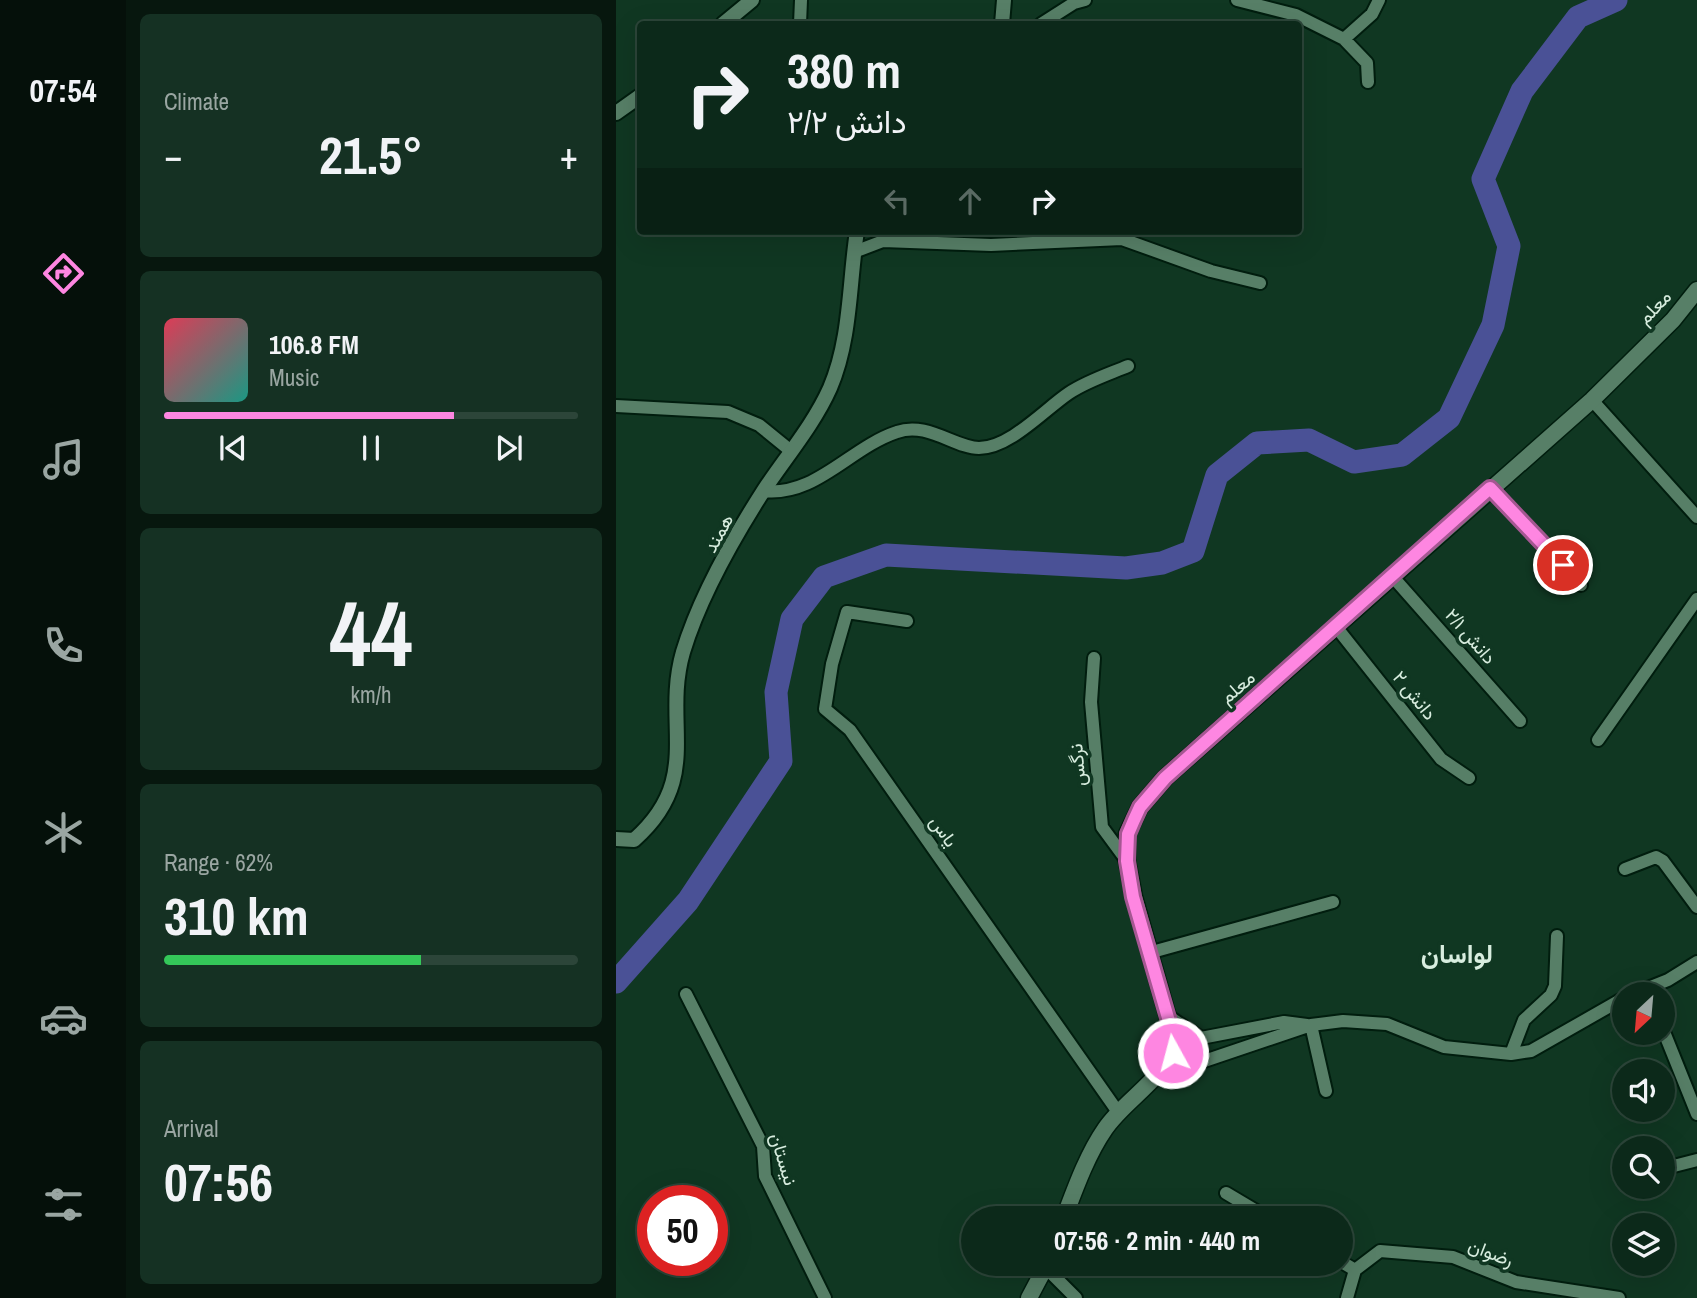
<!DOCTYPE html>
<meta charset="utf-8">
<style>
:root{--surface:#0c291a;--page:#153123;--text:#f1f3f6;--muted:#9aa6a2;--line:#2c4539;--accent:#fe86e1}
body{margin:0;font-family:"Archivo Narrow",Vazirmatn,sans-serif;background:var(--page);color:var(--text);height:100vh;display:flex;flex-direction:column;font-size:26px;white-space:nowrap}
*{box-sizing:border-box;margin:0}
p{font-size:23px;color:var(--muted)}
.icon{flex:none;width:38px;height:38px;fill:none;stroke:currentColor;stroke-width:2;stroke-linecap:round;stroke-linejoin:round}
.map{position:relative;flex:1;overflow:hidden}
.drawer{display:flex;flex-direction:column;gap:14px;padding:14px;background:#07170e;width:490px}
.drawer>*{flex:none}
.hud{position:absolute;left:21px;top:21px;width:665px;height:214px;border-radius:7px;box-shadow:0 7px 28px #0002,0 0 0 2px var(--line);background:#0c291a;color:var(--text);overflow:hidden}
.needle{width:46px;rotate:206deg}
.fabs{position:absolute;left:996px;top:982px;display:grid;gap:14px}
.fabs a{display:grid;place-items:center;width:63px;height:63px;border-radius:50%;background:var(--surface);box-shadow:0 7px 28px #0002,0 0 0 2px var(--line);font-size:35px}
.speed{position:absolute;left:21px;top:1185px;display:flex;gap:14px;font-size:35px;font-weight:700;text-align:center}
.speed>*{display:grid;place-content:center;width:91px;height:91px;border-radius:50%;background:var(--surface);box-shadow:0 7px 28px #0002,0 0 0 2px var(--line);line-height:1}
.speed .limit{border:10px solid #d22;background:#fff;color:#111}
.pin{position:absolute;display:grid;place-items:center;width:60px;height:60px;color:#fff;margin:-30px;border:4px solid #fff;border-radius:50%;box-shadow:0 2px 7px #0007}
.me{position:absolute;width:77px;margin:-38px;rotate:353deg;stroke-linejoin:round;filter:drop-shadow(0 0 5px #0008)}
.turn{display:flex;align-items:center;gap:24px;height:147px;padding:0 35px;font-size:32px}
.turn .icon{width:91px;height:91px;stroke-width:2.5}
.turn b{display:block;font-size:49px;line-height:60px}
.lanes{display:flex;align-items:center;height:66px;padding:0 35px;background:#0003;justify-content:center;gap:35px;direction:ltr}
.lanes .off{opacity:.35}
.big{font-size:52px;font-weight:800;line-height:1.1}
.drawer .widget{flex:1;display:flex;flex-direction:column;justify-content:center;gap:10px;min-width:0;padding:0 24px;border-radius:10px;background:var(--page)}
.drawer .dial{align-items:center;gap:0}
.dial b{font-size:91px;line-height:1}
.song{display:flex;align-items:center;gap:21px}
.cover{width:84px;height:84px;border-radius:10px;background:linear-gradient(135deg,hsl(350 70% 55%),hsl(170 70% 35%))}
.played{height:7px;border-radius:4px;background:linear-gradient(90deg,var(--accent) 70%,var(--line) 70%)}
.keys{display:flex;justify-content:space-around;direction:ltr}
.heat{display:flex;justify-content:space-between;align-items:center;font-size:38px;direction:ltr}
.charge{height:10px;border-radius:5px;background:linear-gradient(90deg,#34c759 62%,var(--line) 0)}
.trip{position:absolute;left:345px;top:1206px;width:392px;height:70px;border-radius:35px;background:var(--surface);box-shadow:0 7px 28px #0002,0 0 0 2px var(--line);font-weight:800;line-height:70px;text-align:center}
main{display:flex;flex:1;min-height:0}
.menu{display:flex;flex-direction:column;width:126px;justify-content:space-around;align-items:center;background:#05100a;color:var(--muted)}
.menu .icon{width:49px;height:49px}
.menu .selected{color:var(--accent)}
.menu b{font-size:32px;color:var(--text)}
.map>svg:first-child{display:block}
</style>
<main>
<nav class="menu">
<b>07:54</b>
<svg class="icon selected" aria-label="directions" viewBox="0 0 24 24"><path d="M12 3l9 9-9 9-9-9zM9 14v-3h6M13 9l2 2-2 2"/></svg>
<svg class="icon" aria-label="music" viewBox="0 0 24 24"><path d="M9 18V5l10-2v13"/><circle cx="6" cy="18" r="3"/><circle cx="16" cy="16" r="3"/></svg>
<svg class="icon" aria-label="phone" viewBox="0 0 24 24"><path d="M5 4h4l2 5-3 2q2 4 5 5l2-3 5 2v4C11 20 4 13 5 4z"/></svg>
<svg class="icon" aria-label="climate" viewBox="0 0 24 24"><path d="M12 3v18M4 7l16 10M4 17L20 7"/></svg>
<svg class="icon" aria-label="car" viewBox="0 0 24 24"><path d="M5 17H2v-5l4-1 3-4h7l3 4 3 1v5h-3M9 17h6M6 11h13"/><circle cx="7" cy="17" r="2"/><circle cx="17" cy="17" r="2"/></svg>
<svg class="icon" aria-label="filters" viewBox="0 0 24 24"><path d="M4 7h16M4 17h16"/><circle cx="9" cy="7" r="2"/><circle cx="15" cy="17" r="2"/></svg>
</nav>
<section class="drawer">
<div class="widget"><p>Climate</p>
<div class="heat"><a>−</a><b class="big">21.5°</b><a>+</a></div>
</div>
<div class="widget">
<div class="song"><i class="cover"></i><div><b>106.8 FM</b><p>Music</p></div></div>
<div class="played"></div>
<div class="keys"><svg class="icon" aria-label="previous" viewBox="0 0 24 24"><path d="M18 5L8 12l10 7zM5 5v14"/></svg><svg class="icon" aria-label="pause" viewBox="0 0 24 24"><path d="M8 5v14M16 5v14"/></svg><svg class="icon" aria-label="next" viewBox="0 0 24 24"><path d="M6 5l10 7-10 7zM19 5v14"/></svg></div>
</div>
<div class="widget dial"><b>44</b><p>km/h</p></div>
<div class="widget"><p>Range · 62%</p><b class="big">310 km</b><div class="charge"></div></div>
<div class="widget"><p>Arrival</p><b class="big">07:56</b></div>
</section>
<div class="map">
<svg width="1081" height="1298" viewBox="0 0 1081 1298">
<rect width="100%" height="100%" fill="#103722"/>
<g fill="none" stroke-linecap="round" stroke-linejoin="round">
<!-- river -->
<path stroke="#4a5196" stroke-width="23" d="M 0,982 L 72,901 L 165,761 L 160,692 L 176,619 L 208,577 L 270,555 L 510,568 L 546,563 L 577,551 L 601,475 L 641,443 L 693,440 L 738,462 L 786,455 L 833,418 L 877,325 L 893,246 L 867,179 L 906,91 L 962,17 L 1000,0"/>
<!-- minor casing -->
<g stroke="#011d0e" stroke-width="16">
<path id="minor" d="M 621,0 L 680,15 L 728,39 L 751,63 L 752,82
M 184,24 L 185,0
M 425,24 L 458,3 L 469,0
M 728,39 L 756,14 L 763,0
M 238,252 L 267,241 L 375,245 L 506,239 L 595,271 L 644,283
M 976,400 L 1081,517
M 0,406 L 112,412 L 143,425 L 175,451
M 875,489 L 965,585
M 147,491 C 200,497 233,448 281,432 C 311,421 339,448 363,448 C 394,448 429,409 453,393 C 471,381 493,374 512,366
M 777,577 L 904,721
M 291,621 L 231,612 L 216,664 L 209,709 L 234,730 L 502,1112
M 721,628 L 825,759 L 853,778
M 478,658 L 475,702 L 486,827 L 511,861
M 982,740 L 1081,599
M 1009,869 L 1040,857 L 1047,861 L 1081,907
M 536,952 L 717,902
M 70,994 L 147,1146 L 149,1176 L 209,1298
M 1017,994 L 1052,980 L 1081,962
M 552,1016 L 585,1038 L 668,1022 L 691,1025
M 695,1025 L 710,1091
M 1046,1027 L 1081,1114
M 895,1054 L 908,1020 L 935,995 L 939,986 L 941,936
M 538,1078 L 695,1025 L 727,1021 L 771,1024 L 828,1047 L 895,1054 L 915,1051 L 1008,998
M 1046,1169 L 1081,1160
M 610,1193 L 652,1218
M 724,1261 L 739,1270
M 429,1267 L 460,1298
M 739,1270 L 764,1251 L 837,1257 L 900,1282 L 1003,1298
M 731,1298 L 739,1270"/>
</g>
<!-- tertiary casing -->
<g stroke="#011d0e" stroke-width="18">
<path id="tertiary" d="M 107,24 L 136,0
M 386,24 L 388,0
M 0,113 L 24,96
M 0,839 L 18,840 C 88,778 46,725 67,652 C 84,596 116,540 148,490 C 170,457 198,424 214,388 C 235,339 233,283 241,231"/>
</g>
<!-- secondary casing -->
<g stroke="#011d0e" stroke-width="19">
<path id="secondary" d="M 448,1218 C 459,1189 471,1155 489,1129 C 509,1099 551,1078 559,1042 L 518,897 L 511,861 L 511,834 L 524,807 L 549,778 L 976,400 L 1057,320 L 1081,290
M 413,1298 L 431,1264"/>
</g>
<!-- minor -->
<use href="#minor" stroke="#577f67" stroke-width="12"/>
<!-- tertiary -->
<use href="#tertiary" stroke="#577f67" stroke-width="14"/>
<!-- secondary -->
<use href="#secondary" stroke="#577f67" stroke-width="16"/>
</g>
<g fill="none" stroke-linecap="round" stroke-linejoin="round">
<!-- route casing -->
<g stroke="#a55792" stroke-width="18">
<path id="route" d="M 557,1053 L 559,1042 L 517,897 L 511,861 L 512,834 L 518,820 L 524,807 L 549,778 L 874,488 L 947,565"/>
</g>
<!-- route -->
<use href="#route" stroke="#fe86e1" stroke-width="12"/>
</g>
<g text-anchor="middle" stroke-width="7" stroke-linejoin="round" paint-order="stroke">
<!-- street labels -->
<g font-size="19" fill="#d8eddf" stroke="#103722">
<text transform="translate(1038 307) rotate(-47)" y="7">معلم</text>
<text transform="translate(102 533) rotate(-61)" y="7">همند</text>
<text transform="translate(855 636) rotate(49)" y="7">دانش ۲/۱</text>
<text transform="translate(621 687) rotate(-41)" y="7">معلم</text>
<text transform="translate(799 695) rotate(51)" y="7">دانش ۲</text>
<text transform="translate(461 765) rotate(-95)" y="7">نرگس</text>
<text transform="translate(328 831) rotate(55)" y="7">یاس</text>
<text transform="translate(168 1159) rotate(73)" y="7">نیستان</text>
<text transform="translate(875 1252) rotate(21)" y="7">رضوان</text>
</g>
<!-- district labels -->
<g font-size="26" font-weight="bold" fill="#d8eddf" stroke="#103722">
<text x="841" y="963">لواسان</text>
</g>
</g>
</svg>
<div class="fabs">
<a><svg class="needle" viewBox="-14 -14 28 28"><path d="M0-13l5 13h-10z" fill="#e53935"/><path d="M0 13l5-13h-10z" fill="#9aa6a2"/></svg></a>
<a><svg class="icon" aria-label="sound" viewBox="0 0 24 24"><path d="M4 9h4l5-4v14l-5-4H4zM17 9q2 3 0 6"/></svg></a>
<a><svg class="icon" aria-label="search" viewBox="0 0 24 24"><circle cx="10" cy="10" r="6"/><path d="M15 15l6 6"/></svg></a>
<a><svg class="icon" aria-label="layers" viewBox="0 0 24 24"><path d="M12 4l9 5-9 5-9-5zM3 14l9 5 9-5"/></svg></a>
</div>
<div class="speed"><div class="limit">50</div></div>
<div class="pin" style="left:947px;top:565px;background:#d93025"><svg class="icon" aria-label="arrive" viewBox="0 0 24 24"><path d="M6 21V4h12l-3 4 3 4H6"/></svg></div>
<svg class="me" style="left:557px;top:1053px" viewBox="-20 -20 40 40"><circle r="17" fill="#fe86e1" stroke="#fff" stroke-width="3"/><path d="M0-11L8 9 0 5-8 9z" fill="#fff"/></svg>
<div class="trip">07:56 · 2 min · 440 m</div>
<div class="hud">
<div class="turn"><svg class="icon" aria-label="right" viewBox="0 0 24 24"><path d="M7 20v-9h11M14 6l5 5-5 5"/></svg><div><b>380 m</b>دانش ۲/۲</div></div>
<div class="lanes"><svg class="icon off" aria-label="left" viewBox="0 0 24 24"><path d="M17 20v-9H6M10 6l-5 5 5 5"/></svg><svg class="icon off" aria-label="ahead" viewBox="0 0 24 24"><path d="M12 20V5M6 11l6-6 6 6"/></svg><svg class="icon" aria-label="right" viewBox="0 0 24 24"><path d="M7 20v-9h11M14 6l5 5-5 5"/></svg></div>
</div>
</div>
</main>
